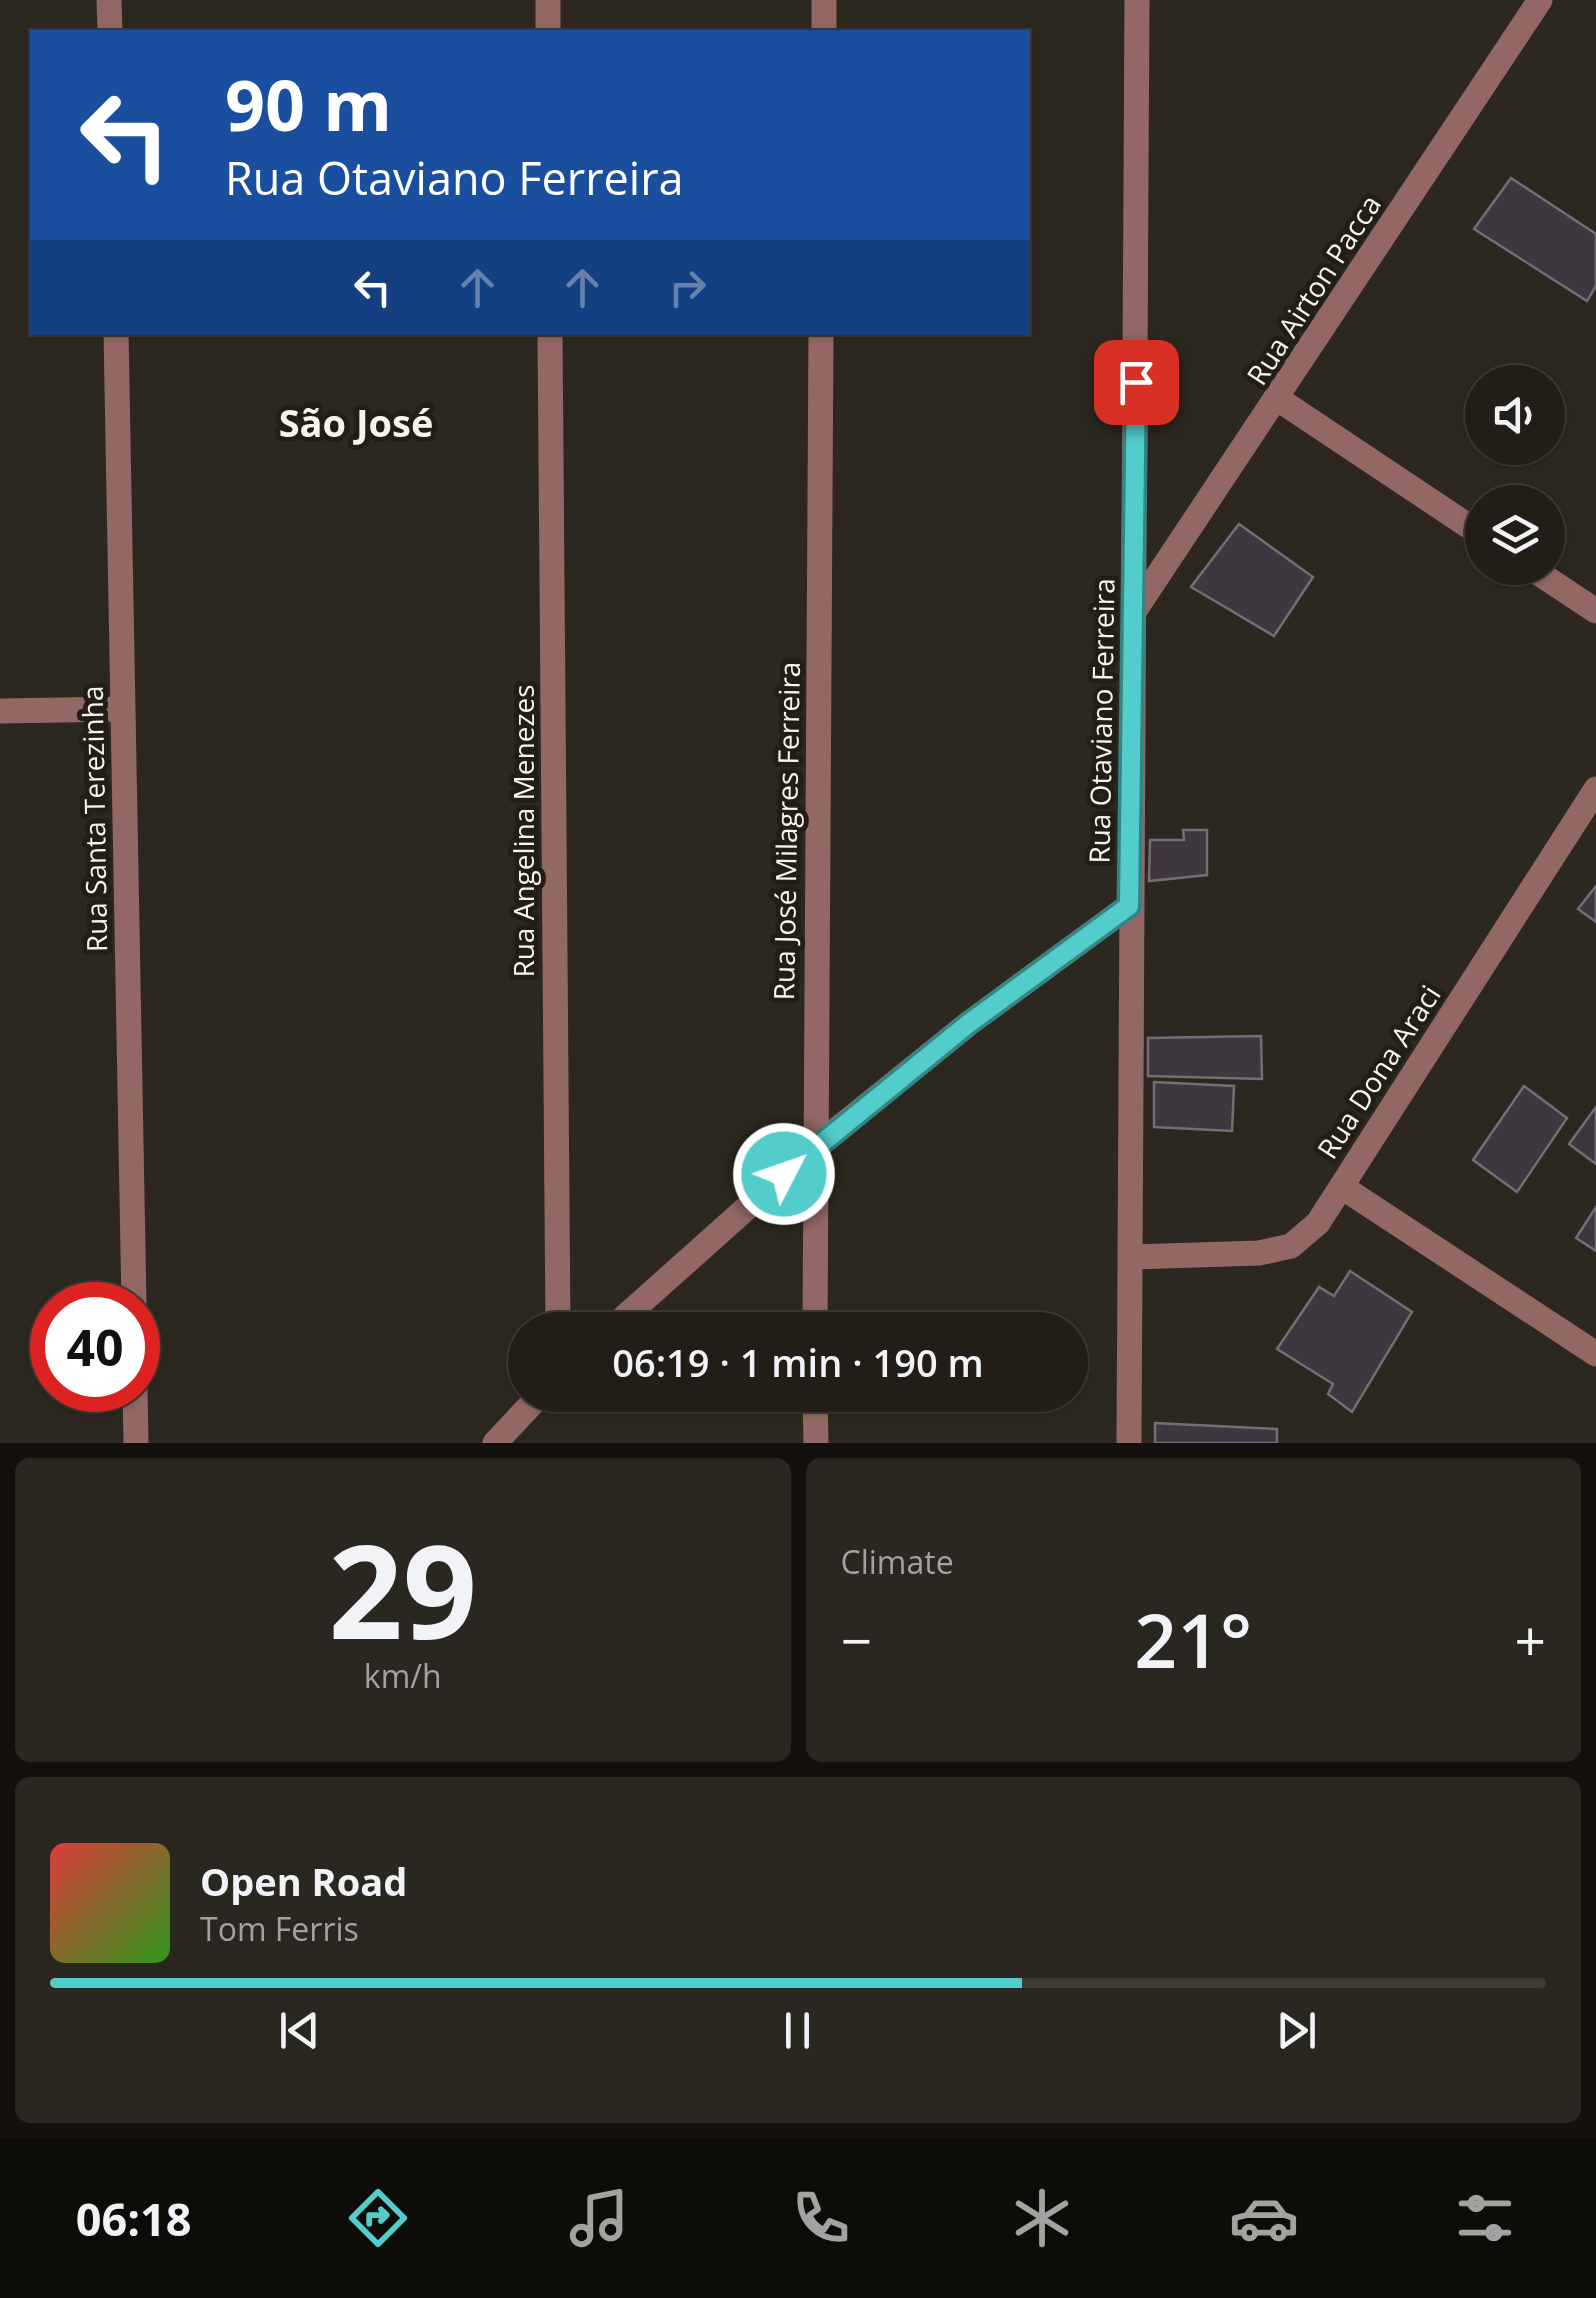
<!DOCTYPE html>
<meta charset="utf-8">
<style>
:root{--surface:#221e17;--page:#2a2720;--text:#f1f3f6;--muted:#a2a2a1;--line:#3f3c36;--accent:#52cdcc}
body{margin:0;font-family:"Open Sans",sans-serif;background:var(--page);color:var(--text);height:100vh;display:flex;flex-direction:column;font-size:38px;white-space:nowrap}
*{box-sizing:border-box;margin:0}
p{font-size:32px;color:var(--muted)}
.icon{flex:none;width:55px;height:55px;fill:none;stroke:currentColor;stroke-width:2;stroke-linecap:round;stroke-linejoin:round}
.map{position:relative;height:1443px;overflow:hidden}
.sheet{display:flex;flex-direction:column;gap:15px;padding:15px;background:#13100d;flex:1}
.sheet>*{flex:none}
.guide{position:absolute;left:30px;top:30px;width:1000px;height:305px;border-radius:0px;box-shadow:0 2px 8px #0004,0 0 0 2px var(--line);background:#1a4fa0;color:#fff;overflow:hidden}
.fabs{position:absolute;left:1465px;top:365px;display:grid;gap:20px}
.fabs a{display:grid;place-items:center;width:100px;height:100px;border-radius:50%;background:var(--surface);box-shadow:0 2px 8px #0004,0 0 0 2px var(--line);font-size:50px}
.speed{position:absolute;left:30px;top:1282px;display:flex;gap:20px;font-size:50px;font-weight:700;text-align:center}
.speed>*{display:grid;place-content:center;width:130px;height:130px;border-radius:50%;background:var(--surface);box-shadow:0 2px 8px #0004,0 0 0 2px var(--line);line-height:1}
.speed .limit{border:15px solid #d22;background:#fff;color:#111}
.pin{position:absolute;display:grid;place-items:center;width:85px;height:85px;color:#fff;margin:-42px;border-radius:20px;box-shadow:0 5px 15px #0006}
.me{position:absolute;width:110px;margin:-55px;rotate:49deg;stroke-linejoin:round;filter:drop-shadow(0 0 8px #0008)}
.turn{display:flex;align-items:center;gap:35px;height:210px;padding:0 30px;font-size:45px}
.turn .icon{width:130px;height:130px;stroke-width:2.5}
.turn b{display:block;font-size:70px;line-height:85px}
.lanes{display:flex;align-items:center;height:95px;padding:0 30px;background:#0003;justify-content:center;gap:50px;direction:ltr}
.lanes .off{opacity:.35}
.big{font-size:75px;font-weight:600;line-height:1.1}
.sheet .tile{flex:1;display:flex;flex-direction:column;justify-content:center;gap:15px;min-width:0;padding:0 35px;border-radius:15px;background:var(--page)}
.sheet .dial{align-items:center;gap:0}
.dial b{font-size:130px;line-height:1}
.song{display:flex;align-items:center;gap:30px}
.cover{width:120px;height:120px;border-radius:15px;background:linear-gradient(135deg,hsl(0 70% 55%),hsl(110 70% 35%))}
.played{height:10px;border-radius:5px;background:linear-gradient(90deg,var(--accent) 65%,var(--line) 65%)}
.keys{display:flex;justify-content:space-around;direction:ltr}
.heat{display:flex;justify-content:space-between;align-items:center;font-size:55px;direction:ltr}
.sheet .tiles{flex:1;display:grid;gap:15px;grid-template-columns:1fr 1fr}
.tile:last-child{grid-column:span 2}
.trip{position:absolute;left:508px;top:1312px;width:580px;height:100px;border-radius:50px;background:var(--surface);box-shadow:0 2px 8px #0004,0 0 0 2px var(--line);font-weight:600;line-height:100px;text-align:center}
.tabs{display:flex;height:160px;justify-content:space-around;align-items:center;background:#0e0c09;color:var(--muted)}
.tabs .icon{width:70px;height:70px}
.tabs .active{color:var(--accent)}
.tabs b{font-size:45px;color:var(--text)}
.map>svg:first-child{display:block}
</style>
<div class="map">
<svg width="1596" height="1443" viewBox="0 0 1596 1443">
<rect width="100%" height="100%" fill="#2d281f"/>
<!-- building -->
<path fill="#3f3740" stroke="#756c76" stroke-width="2.5" d="M 1511,178 L 1596,234 L 1596,286 L 1587,301 L 1474,229 Z
M 1239,524 L 1313,577 L 1274,636 L 1191,587 Z
M 1183,830 L 1207,830 L 1207,875 L 1149,881 L 1150,840 L 1184,840 Z
M 1596,886 L 1596,922 L 1578,909 Z
M 1261,1036 L 1262,1079 L 1148,1076 L 1148,1038 Z
M 1154,1082 L 1234,1086 L 1232,1131 L 1154,1127 Z
M 1524,1086 L 1567,1118 L 1517,1192 L 1473,1160 Z
M 1596,1107 L 1596,1164 L 1569,1144 Z
M 1596,1207 L 1596,1251 L 1576,1238 Z
M 1350,1271 L 1412,1312 L 1352,1412 L 1328,1394 L 1333,1384 L 1277,1349 L 1319,1287 L 1334,1296 Z
M 1155,1423 L 1277,1429 L 1277,1443 L 1155,1443 Z"/>
<g fill="none" stroke-linecap="round" stroke-linejoin="round">
<!-- minor -->
<path stroke="#936864" stroke-width="25" d="M 109,0 L 110,32
M 548,0 L 548,32
M 824,32 L 824,0
M 116,332 L 134,1305
M 550,332 L 558,1330
M 1278,399 L 1482,535
M 1531,568 L 1596,611
M 1135,610 L 1540,0
M 0,711 L 123,709
M 1342,1187 L 1596,1354
M 1132,1257 L 1259,1253 L 1291,1246 L 1318,1223 L 1596,789
M 610,1330 L 814,1148 L 968,1024 L 1129,906
M 815,1330 L 821,332
M 135,1390 L 136,1443
M 815,1395 L 816,1443
M 495,1443 L 540,1395
M 1129,1443 L 1137,0"/>
</g>
<g fill="none" stroke-linecap="round" stroke-linejoin="round">
<!-- route casing -->
<g stroke="#358585" stroke-width="25">
<path id="route" d="M 784,1174 L 968,1024 L 1129,906 L 1136,382"/>
</g>
<!-- route -->
<use href="#route" stroke="#52cdcc" stroke-width="18"/>
</g>
<g text-anchor="middle" stroke-width="10" stroke-linejoin="round" paint-order="stroke">
<!-- street labels -->
<g font-size="28" fill="#f7f4ee" stroke="#231e15">
<text transform="translate(1314 290) rotate(-57)" y="10">Rua Airton Pacca</text>
<text transform="translate(1102 721) rotate(-89)" y="10">Rua Otaviano Ferreira</text>
<text transform="translate(95 819) rotate(-91)" y="10">Rua Santa Terezinha</text>
<text transform="translate(524 831) rotate(-90)" y="10">Rua Angelina Menezes</text>
<text transform="translate(787 831) rotate(-89)" y="10">Rua José Milagres Ferreira</text>
<text transform="translate(1379 1072) rotate(-57)" y="10">Rua Dona Araci</text>
</g>
<!-- district labels -->
<g font-size="38" font-weight="bold" fill="#f7f4ee" stroke="#231e15">
<text x="356" y="437">São José</text>
</g>
</g>
</svg>
<div class="fabs">
<a><svg class="icon" aria-label="sound" viewBox="0 0 24 24"><path d="M4 9h4l5-4v14l-5-4H4zM17 9q2 3 0 6"/></svg></a>
<a><svg class="icon" aria-label="layers" viewBox="0 0 24 24"><path d="M12 4l9 5-9 5-9-5zM3 14l9 5 9-5"/></svg></a>
</div>
<div class="speed"><div class="limit">40</div></div>
<div class="pin" style="left:1136px;top:382px;background:#d93025"><svg class="icon" aria-label="arrive" viewBox="0 0 24 24"><path d="M6 21V4h12l-3 4 3 4H6"/></svg></div>
<svg class="me" style="left:784px;top:1174px" viewBox="-20 -20 40 40"><circle r="17" fill="#52cdcc" stroke="#fff" stroke-width="3"/><path d="M0-11L8 9 0 5-8 9z" fill="#fff"/></svg>
<div class="trip">06:19 · 1 min · 190 m</div>
<div class="guide">
<div class="turn"><svg class="icon" aria-label="left" viewBox="0 0 24 24"><path d="M17 20v-9H6M10 6l-5 5 5 5"/></svg><div><b>90 m</b>Rua Otaviano Ferreira</div></div>
<div class="lanes"><svg class="icon" aria-label="left" viewBox="0 0 24 24"><path d="M17 20v-9H6M10 6l-5 5 5 5"/></svg><svg class="icon off" aria-label="ahead" viewBox="0 0 24 24"><path d="M12 20V5M6 11l6-6 6 6"/></svg><svg class="icon off" aria-label="ahead" viewBox="0 0 24 24"><path d="M12 20V5M6 11l6-6 6 6"/></svg><svg class="icon off" aria-label="right" viewBox="0 0 24 24"><path d="M7 20v-9h11M14 6l5 5-5 5"/></svg></div>
</div>
</div>
<section class="sheet">
<div class="tiles">
<div class="tile dial"><b>29</b><p>km/h</p></div>
<div class="tile"><p>Climate</p>
<div class="heat"><a>−</a><b class="big">21°</b><a>+</a></div>
</div>
<div class="tile">
<div class="song"><i class="cover"></i><div><b>Open Road</b><p>Tom Ferris</p></div></div>
<div class="played"></div>
<div class="keys"><svg class="icon" aria-label="previous" viewBox="0 0 24 24"><path d="M18 5L8 12l10 7zM5 5v14"/></svg><svg class="icon" aria-label="pause" viewBox="0 0 24 24"><path d="M8 5v14M16 5v14"/></svg><svg class="icon" aria-label="next" viewBox="0 0 24 24"><path d="M6 5l10 7-10 7zM19 5v14"/></svg></div>
</div>
</div>
</section>
<nav class="tabs">
<b>06:18</b>
<svg class="icon active" aria-label="directions" viewBox="0 0 24 24"><path d="M12 3l9 9-9 9-9-9zM9 14v-3h6M13 9l2 2-2 2"/></svg>
<svg class="icon" aria-label="music" viewBox="0 0 24 24"><path d="M9 18V5l10-2v13"/><circle cx="6" cy="18" r="3"/><circle cx="16" cy="16" r="3"/></svg>
<svg class="icon" aria-label="phone" viewBox="0 0 24 24"><path d="M5 4h4l2 5-3 2q2 4 5 5l2-3 5 2v4C11 20 4 13 5 4z"/></svg>
<svg class="icon" aria-label="climate" viewBox="0 0 24 24"><path d="M12 3v18M4 7l16 10M4 17L20 7"/></svg>
<svg class="icon" aria-label="car" viewBox="0 0 24 24"><path d="M5 17H2v-5l4-1 3-4h7l3 4 3 1v5h-3M9 17h6M6 11h13"/><circle cx="7" cy="17" r="2"/><circle cx="17" cy="17" r="2"/></svg>
<svg class="icon" aria-label="filters" viewBox="0 0 24 24"><path d="M4 7h16M4 17h16"/><circle cx="9" cy="7" r="2"/><circle cx="15" cy="17" r="2"/></svg>
</nav>
